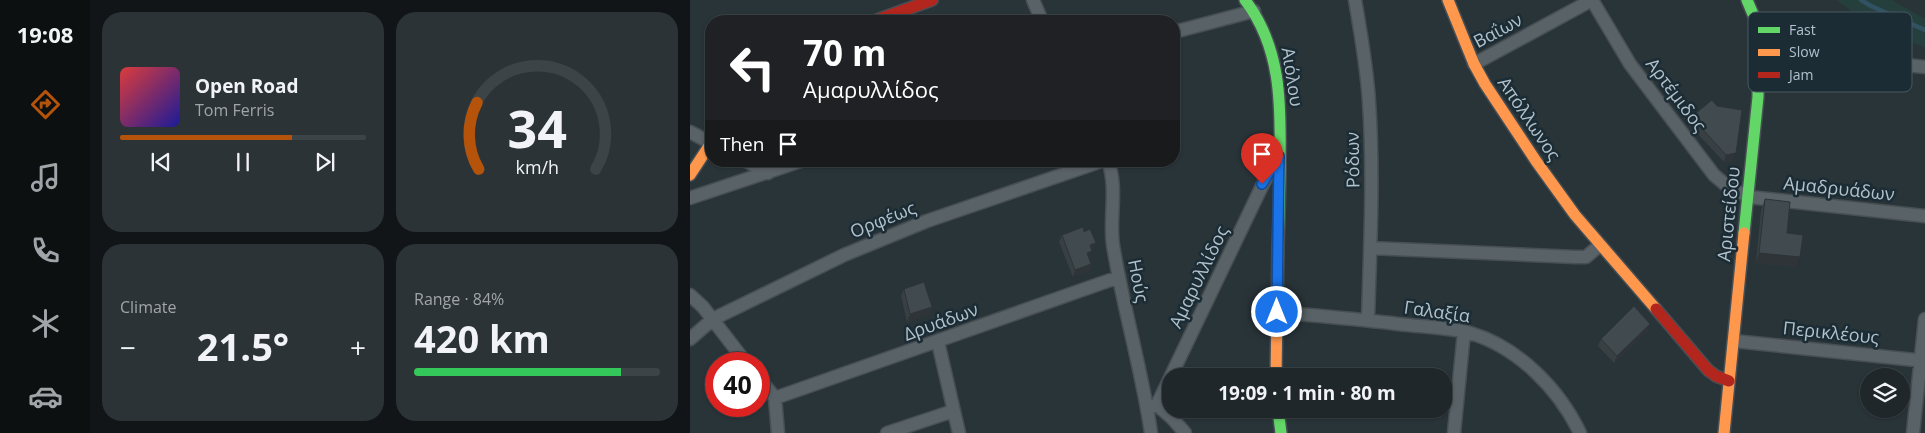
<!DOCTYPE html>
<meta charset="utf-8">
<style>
:root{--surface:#1f272b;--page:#2c3337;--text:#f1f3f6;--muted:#a1a5a9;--line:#3c4447;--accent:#b45309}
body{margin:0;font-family:"Open Sans",sans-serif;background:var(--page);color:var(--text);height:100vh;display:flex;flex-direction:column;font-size:19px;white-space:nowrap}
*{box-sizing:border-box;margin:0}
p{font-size:16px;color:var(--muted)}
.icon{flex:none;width:28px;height:28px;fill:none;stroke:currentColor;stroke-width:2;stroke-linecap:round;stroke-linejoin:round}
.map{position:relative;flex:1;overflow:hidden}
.details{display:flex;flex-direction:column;gap:12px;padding:12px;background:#111518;width:600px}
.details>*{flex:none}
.guide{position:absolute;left:15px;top:15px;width:475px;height:152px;border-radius:20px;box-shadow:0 1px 4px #0004,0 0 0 1px var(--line);background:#202124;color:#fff;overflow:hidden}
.fabs{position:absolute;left:1170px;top:368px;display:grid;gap:10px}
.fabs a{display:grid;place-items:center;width:50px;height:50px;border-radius:50%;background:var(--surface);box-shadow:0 1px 4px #0004,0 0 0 1px var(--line);font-size:25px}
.speed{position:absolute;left:15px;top:352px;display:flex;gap:10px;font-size:25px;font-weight:700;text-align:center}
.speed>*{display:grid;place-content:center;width:65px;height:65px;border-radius:50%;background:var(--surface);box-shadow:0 1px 4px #0004,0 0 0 1px var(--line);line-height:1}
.speed .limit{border:8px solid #d22;background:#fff;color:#111}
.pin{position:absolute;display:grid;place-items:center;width:42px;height:42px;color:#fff;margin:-51px -21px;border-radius:50% 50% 50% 0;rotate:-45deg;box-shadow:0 0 5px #0007}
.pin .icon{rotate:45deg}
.me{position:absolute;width:55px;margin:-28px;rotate:0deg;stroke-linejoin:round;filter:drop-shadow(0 0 4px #0008)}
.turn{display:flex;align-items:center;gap:18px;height:105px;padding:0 15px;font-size:22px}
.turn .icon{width:65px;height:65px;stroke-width:2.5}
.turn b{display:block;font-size:35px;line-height:42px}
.then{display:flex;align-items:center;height:48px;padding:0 15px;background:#0003;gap:10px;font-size:19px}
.big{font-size:38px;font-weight:700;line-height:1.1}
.details .tile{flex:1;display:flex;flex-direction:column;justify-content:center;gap:8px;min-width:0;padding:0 18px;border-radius:20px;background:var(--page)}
.details .dial{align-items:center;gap:0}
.dial svg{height:130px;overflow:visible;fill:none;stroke:var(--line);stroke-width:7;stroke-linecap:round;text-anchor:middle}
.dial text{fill:var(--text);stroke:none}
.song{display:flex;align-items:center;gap:15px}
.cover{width:60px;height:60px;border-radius:8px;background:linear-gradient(135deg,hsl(0 70% 55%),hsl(240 70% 35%))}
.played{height:5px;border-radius:2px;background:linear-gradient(90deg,var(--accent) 70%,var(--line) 70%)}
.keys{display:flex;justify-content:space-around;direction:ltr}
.heat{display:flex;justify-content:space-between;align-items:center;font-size:28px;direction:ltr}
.charge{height:8px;border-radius:4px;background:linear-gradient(90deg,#34c759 84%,var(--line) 0)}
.details .tiles{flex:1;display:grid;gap:12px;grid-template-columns:repeat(2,1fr)}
.trip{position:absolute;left:472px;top:368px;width:290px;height:50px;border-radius:20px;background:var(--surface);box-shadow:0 1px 4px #0004,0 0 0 1px var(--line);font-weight:700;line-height:50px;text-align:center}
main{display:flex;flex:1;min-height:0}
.menu{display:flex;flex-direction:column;width:90px;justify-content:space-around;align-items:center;background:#0c1011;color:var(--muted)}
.menu .icon{width:35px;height:35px}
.menu .active{color:var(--accent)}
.menu b{font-size:22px;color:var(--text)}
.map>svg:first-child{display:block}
</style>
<main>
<nav class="menu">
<b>19:08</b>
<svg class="icon active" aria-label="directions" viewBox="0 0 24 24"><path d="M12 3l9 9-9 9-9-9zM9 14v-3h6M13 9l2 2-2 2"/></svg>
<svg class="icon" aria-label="music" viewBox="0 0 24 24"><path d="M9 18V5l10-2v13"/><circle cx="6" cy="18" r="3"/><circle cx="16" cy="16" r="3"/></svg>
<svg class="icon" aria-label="phone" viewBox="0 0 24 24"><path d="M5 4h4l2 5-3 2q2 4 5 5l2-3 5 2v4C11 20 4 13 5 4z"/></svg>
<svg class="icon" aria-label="climate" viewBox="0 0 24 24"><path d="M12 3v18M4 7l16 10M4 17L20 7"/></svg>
<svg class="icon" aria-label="car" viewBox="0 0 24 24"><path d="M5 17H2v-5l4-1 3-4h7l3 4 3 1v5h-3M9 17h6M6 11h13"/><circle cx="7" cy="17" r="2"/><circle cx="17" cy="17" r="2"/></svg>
</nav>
<section class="details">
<div class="tiles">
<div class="tile">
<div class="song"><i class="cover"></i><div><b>Open Road</b><p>Tom Ferris</p></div></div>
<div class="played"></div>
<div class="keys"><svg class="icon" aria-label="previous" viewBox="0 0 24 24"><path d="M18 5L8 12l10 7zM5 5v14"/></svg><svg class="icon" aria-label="pause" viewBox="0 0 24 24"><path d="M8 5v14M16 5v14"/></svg><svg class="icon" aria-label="next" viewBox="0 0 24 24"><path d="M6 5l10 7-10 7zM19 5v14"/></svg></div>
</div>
<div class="tile dial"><svg viewBox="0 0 100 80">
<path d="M14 69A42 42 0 1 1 86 69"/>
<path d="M14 69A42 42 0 0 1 13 28" stroke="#b45309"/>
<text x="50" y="56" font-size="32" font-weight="700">34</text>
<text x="50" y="72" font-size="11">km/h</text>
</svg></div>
<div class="tile"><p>Climate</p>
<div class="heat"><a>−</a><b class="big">21.5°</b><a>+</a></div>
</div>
<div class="tile"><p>Range · 84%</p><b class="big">420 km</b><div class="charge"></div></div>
</div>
</section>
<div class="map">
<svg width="1235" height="433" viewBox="0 0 1235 433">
<rect width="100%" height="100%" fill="#293439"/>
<!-- green -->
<path fill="#253f3d" d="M 1146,0 L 1202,0 L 1235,19 L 1235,48 C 1204,34 1173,20 1146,0 Z"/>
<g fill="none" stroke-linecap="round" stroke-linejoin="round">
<!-- stream -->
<path stroke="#315263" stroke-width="4.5" d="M 1171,0 L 1181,6 L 1235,30"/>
<!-- street casing -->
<g stroke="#474f54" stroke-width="15">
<path id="street" d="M 343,0 L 352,21
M 665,0 C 671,34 677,68 679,102 C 684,175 680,248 678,320
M 902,0 L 940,64 L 1024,175 L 1037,186 L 1059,197 L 1235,216
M 484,32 L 564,11
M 1069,49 L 1235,67
M 784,64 L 902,0
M 0,132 L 21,143
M 56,161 L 78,173
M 418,161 C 428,188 419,218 423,245 C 433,308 452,370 461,433
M 0,198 L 111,161
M 680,248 L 885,257 L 896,257 L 910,245
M 0,295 L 13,307 L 57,364
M 587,312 C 628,316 668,319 708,324 C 732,327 757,327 780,333 C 828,347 869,389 890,433
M 0,339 L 23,319 L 154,255 L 237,221 L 412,161
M 1044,341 L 1235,361
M 248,342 L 269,433
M 69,378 L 85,398 L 88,433
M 85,398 L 429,277
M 467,405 L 482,418 L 495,433
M 457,407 L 467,405 L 573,184 L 589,156
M 197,433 L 263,411
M 764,433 L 774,332
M 1223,433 L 1235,319"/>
</g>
<!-- fast casing -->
<g stroke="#474f54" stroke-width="14">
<path id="fast" d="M 555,0 C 591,47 591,103 590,160 C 590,189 589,218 588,247
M 1054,233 L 1068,97 L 1068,26 L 1057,0
M 588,409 L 591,433"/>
</g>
<!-- slow casing -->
<g stroke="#474f54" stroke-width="14">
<path id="slow" d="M 758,0 L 784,64 L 795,84 L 846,161 L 885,215 L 966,309
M 0,175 L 21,143
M 586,376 L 588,247
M 1034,433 L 1054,233"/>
</g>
<!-- jam casing -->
<g stroke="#474f54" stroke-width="14">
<path id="jam" d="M 184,21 L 242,0
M 966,309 L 1018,370 L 1026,376 L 1039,381"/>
</g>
<!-- street -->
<use href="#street" stroke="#596267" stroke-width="12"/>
<!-- fast -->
<use href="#fast" stroke="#63d668" stroke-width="11"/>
<!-- slow -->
<use href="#slow" stroke="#ff974d" stroke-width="11"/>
<!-- jam -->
<use href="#jam" stroke="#b3261e" stroke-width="11"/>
</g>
<!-- wall -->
<path fill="#384044" d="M 1005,114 L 1043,161 L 1034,162 L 1004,130 L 1006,125 L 1002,121 Z
M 1075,199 L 1097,233 L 1107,267 L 1066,263 L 1071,210 Z
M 394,232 L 406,243 L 399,258 L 401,264 L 399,271 L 383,277 L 369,242 L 372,235 Z
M 214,289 L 242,307 L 240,314 L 217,322 L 211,296 Z
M 958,331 L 924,363 L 908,346 L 911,339 Z"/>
<!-- shaded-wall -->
<path fill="#2e3437" d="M 1046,153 L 1043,161 L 1034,162 L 1036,155 Z
M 406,243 L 400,258 L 394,260 L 400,245 Z
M 1069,253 L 1110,257 L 1107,267 L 1066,263 Z
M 401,264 L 399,271 L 383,277 L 385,270 Z
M 242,307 L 240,314 L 217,322 L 220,314 Z
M 960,324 L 958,331 L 924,363 L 927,356 Z"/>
<!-- building -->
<path fill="#414b4f" stroke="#2e3437" d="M 1022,100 L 1027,106 L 1052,110 L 1046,153 L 1036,155 L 1007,123 L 1010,120 L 1005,114 Z
M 1075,199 L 1100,202 L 1097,233 L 1113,235 L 1110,257 L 1069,253 Z
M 393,227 L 394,232 L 400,229 L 406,243 L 400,245 L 402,251 L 397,253 L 401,264 L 385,270 L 372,235 Z
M 234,282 L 242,307 L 220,314 L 214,289 Z
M 944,306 L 960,324 L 927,356 L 911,339 Z"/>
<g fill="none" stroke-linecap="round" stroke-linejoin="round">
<!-- route casing -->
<g stroke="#114b97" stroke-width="12">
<path id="route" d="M 572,184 L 589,156 L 587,312"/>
</g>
<!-- route -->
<use href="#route" stroke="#1a73e8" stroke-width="9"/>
</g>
<g text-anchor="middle" stroke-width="5" stroke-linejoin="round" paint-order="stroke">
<!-- street labels -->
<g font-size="18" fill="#b2c1cb" stroke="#1b2c35">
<text transform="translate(808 31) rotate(-28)" y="6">Βαΐων</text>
<text transform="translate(602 77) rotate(81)" y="6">Αιόλου</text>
<text transform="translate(986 95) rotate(53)" y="6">Αρτέμιδος</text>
<text transform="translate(839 119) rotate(56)" y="6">Απόλλωνος</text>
<text transform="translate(663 160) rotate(-91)" y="6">Ρόδων</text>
<text transform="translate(1149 189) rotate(6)" y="6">Αμαδρυάδων</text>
<text transform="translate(1039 214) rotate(-84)" y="6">Αριστείδου</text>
<text transform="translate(193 220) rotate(-22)" y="6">Ορφέως</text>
<text transform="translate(509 277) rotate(-64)" y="6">Αμαρυλλίδος</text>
<text transform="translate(448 281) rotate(79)" y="6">Ηούς</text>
<text transform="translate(747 312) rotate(8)" y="6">Γαλαξία</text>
<text transform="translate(251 322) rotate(-20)" y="6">Δρυάδων</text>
<text transform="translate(1141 333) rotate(6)" y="6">Περικλέους</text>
</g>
</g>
<!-- legend -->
<rect x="1058" y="12" width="164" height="80" rx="8" fill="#1b2c35" stroke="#485962" stroke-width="1"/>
<rect x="1068" y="27" width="22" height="6" fill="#63d668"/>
<rect x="1068" y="49" width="22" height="7" fill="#ff974d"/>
<rect x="1068" y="72" width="22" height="6" fill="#b3261e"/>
<g font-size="14" fill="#b2c1cb">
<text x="1099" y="35">Fast</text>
<text x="1099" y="57">Slow</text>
<text x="1099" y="80">Jam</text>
</g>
</svg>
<div class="fabs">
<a><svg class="icon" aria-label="layers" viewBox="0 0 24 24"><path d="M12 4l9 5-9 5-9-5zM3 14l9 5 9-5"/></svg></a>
</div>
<div class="speed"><div class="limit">40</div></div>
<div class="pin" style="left:572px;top:184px;background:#d93025"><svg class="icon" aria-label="arrive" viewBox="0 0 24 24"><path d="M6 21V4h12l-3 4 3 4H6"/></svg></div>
<svg class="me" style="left:587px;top:312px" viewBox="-20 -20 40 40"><circle r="17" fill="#1a73e8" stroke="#fff" stroke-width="3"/><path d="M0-11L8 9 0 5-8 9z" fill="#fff"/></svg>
<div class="trip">19:09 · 1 min · 80 m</div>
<div class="guide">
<div class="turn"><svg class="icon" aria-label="left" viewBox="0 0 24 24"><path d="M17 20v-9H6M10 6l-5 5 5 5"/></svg><div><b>70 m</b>Αμαρυλλίδος</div></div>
<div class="then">Then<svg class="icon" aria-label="arrive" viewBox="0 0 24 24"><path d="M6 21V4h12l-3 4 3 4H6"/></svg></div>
</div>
</div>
</main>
